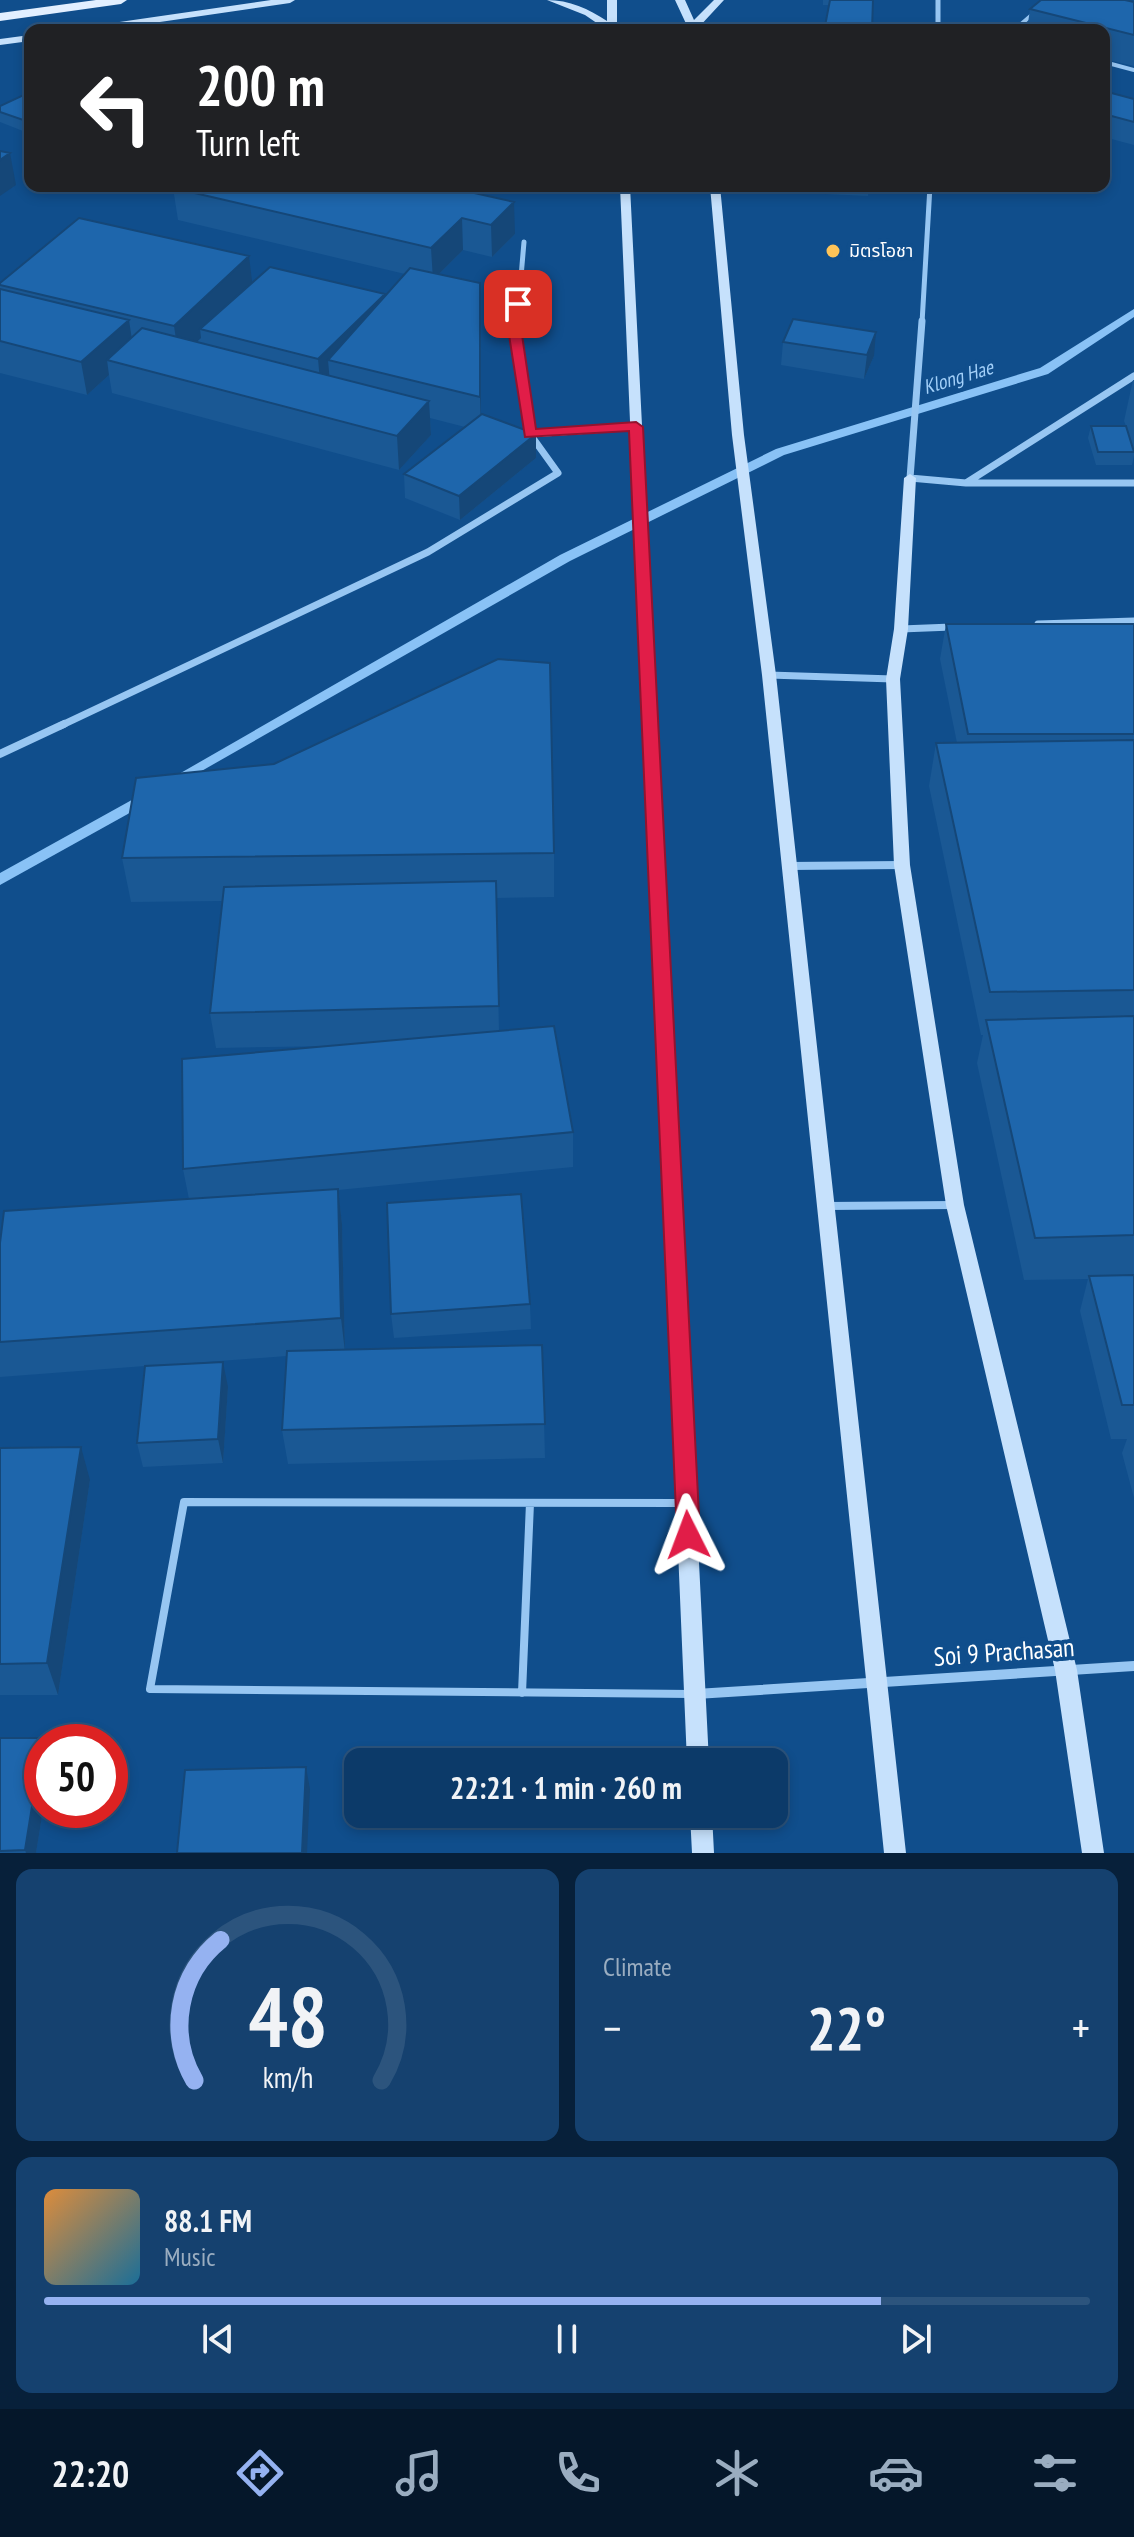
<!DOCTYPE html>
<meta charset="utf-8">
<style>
:root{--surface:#0c3a69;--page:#15416f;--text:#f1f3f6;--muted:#9aadc0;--line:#2c547d;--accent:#95b2f1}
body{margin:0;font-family:"PT Sans Narrow","Noto Sans Thai",sans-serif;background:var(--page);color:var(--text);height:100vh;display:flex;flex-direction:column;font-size:30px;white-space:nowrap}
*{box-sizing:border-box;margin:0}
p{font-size:26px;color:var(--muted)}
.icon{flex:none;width:44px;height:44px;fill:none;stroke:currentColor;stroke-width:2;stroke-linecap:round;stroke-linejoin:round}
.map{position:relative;height:1853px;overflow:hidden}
.side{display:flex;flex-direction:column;gap:16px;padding:16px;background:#07203a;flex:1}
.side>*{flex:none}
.banner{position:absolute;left:24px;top:24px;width:1086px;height:168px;border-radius:16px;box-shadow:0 4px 12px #0003,0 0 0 2px var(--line);background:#202124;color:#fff;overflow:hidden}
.speed{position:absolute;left:24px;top:1724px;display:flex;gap:16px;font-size:40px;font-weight:700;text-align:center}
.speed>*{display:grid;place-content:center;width:104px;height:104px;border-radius:50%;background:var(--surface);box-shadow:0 4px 12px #0003,0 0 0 2px var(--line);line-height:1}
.speed .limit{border:12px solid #d22;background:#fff;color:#111}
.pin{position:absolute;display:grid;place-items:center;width:68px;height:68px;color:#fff;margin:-34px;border-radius:16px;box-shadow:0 4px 12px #0006}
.me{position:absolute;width:88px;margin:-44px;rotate:357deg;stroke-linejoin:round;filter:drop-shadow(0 0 6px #0008)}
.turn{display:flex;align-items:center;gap:28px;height:168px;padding:0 40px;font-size:36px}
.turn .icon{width:104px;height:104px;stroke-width:2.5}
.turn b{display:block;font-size:56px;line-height:68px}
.big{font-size:60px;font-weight:600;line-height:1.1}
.side .card{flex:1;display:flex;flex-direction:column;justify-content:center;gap:12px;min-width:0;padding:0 28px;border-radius:16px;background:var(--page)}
.side .dial{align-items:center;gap:0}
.dial svg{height:208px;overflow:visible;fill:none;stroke:var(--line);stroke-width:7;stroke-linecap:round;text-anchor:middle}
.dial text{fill:var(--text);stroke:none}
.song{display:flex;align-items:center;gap:24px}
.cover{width:96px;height:96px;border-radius:12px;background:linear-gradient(135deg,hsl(30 70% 55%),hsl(200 70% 35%))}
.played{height:8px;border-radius:4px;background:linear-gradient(90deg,var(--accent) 80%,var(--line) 80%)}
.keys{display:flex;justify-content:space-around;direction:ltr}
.heat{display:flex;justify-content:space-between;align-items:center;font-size:44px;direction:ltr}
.side .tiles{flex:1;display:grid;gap:16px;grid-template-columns:1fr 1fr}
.card:last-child{grid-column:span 2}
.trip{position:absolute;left:344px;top:1748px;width:444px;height:80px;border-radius:16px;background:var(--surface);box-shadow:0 4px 12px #0003,0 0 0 2px var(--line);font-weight:600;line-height:80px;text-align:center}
.menu{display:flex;height:128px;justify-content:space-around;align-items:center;background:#05172a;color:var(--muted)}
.menu .icon{width:56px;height:56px}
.menu .current{color:var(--accent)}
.menu b{font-size:36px;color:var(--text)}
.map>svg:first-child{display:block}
</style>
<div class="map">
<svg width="1134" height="1853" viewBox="0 0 1134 1853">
<rect width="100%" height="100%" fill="#104e8c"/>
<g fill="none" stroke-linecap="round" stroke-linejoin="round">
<!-- stream -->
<path fill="#89c2f6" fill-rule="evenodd" d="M 1134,309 L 1134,317 L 1048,374 L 784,455 L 570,561 L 177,785 L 172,787 L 165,782 L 560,555 L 776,449 L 1040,368 Z
M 148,791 L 156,796 L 153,800 L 0,885 L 0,873 Z"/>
<!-- lane-far1 -->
<path stroke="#97c6f2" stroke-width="4" d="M 938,24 L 1020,25 L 1034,13
M 1104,62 L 1134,70"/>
<!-- lane -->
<path stroke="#97c6f2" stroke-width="8" d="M 681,1503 L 184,1502 L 150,1689 L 692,1694
M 522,1693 L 530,1503"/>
<!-- street-far3 -->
<path stroke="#97c6f2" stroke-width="5" d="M 938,0 L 938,30
M 517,323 L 524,242
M 922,323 L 930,186"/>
<!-- street-far2 -->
<path stroke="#97c6f2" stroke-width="7" d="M 922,321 L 910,478 L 966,483 L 1134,376
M 530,434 L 636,427
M 967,483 L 1134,483
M 1038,624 L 1134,621
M 901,629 L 952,627
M 769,675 L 893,679
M 60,726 L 428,552 L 558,473 L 530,434 L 516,335 L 517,321"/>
<!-- street-far1 -->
<path stroke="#97c6f2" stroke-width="8" d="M 0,754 L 64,724
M 789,866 L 902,865
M 827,1206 L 954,1205"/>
<!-- street -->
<path stroke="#97c6f2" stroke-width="10" d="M 696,1694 L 1134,1666"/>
<!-- secondary -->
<path fill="#c6e1fc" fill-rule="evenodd" d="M 271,0 L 295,0 L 290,3 L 105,30 L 80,30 L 85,27 Z
M 547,0 C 569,0 589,9 607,21 L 607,0 L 617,0 L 617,30 L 607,30 L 585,15 Z
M 675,0 L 685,0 L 694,20 L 714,0 L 724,0 L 698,28 L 699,30 L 689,30 Z
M 30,35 L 30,41 L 0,45 L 0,39 Z
M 620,186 L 630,186 L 709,1762 L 687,1762 Z
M 710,186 L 720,186 L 744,435 L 776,675 L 906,1853 L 884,1853 L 762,675 L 732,435 Z
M 910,474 L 916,478 L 908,629 L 900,679 L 910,865 L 964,1205 L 1077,1670 L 1104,1853 L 1082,1853 L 1055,1670 L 946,1205 L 894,865 L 886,679 L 894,629 L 904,478 Z
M 690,1814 L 712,1814 L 714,1853 L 692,1853 Z"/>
<!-- primary -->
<path fill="#e2efff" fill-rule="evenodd" d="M 96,0 L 127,0 L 121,4 L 0,21 L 0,13 Z"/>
</g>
<!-- wall -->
<path fill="#1a5894" d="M 823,0 L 873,0 L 872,30 L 825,30 L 829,5 L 823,5 Z
M 1134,2 L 1134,66 L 1104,59 L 1104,30 L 1027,30 L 1030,9 Z
M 1104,91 L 1134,99 L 1134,145 L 1104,137 Z
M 30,92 L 28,133 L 0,122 L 0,106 Z
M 443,186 L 515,234 L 492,257 L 463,250 L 439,274 L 480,283 L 481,414 L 536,458 L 460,520 L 405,498 L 404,474 L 465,427 L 430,418 L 431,435 L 399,470 L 112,393 L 109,375 L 87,395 L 0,373 L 0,283 L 252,282 L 385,297 L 405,274 L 178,220 L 173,188 Z
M 784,186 L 869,186 L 868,196 L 783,192 Z
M 783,342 L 874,356 L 864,379 L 781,365 Z
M 1133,380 L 1134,380 L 1134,456 L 1132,465 L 1096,465 L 1088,438 L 1091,426 L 1126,426 L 1124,421 Z
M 946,624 L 1134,624 L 1134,1498 L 1122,1453 L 1127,1439 L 1111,1439 L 1080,1311 L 1088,1279 L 1024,1280 L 977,1063 L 983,1035 L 981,1035 L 929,786 L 936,743 L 957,743 L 940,659 Z
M 554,853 L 554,897 L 496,898 L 499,1031 L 573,1132 L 573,1167 L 338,1190 L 342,1224 L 345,1350 L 542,1345 L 545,1458 L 288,1464 L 282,1430 L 287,1356 L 167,1365 L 228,1387 L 223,1463 L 143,1467 L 137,1443 L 145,1366 L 0,1377 L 0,1243 L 189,1199 L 183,1169 L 333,1046 L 216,1048 L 210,1013 L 222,901 L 131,902 L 122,858 Z
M 530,1304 L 531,1329 L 394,1338 L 391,1314 Z
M 0,1448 L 90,1480 L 58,1695 L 0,1695 Z
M 0,1738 L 43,1738 L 45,1742 L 42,1742 L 43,1810 L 36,1853 L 0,1853 Z"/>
<!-- shaded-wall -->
<path fill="#154778" d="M 30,119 L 30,132 L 28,133 L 26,121 Z
M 10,153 L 16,185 L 0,196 L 0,160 Z
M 514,202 L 515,234 L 492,257 L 491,225 Z
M 462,218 L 463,250 L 433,280 L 431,248 Z
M 249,256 L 253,289 L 200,329 L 201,338 L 179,359 L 174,326 Z
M 480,283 L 481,315 L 481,431 L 480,397 Z
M 385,294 L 387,327 L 328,360 L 330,383 L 321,392 L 318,359 Z
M 129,320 L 134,353 L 107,360 L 109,375 L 87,395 L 81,362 Z
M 876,332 L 874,356 L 864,379 L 867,355 Z
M 429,401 L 431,435 L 399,470 L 397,436 Z
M 536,434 L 536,458 L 460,520 L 459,496 Z
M 338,1189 L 342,1224 L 345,1352 L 341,1318 Z
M 223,1362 L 228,1387 L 223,1463 L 218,1439 Z
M 81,1447 L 90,1480 L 58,1695 L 47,1663 Z
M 42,1747 L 42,1810 L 43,1810 L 36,1853 L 26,1853 L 25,1850 Z
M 306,1767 L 310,1789 L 307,1853 L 302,1853 Z"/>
<!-- building -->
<path fill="#1e66ac" stroke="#154778" stroke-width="2" d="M 830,0 L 873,0 L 872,30 L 839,30 L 825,26 Z
M 1041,0 L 1125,0 L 1134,2 L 1134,35 L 1030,9 Z
M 1104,91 L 1134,99 L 1134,122 L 1104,114 Z
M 30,92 L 30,119 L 26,121 L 0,112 L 0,106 Z
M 0,151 L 10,153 L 0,160 Z
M 176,186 L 443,186 L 514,202 L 491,225 L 462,218 L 431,248 L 173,188 Z
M 79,218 L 249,256 L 174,326 L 0,285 L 0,283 Z
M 270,267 L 385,294 L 318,359 L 200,329 Z
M 410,268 L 480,283 L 480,397 L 328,360 Z
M 0,289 L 129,320 L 81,362 L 0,341 Z
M 793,319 L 876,332 L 867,355 L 783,342 Z
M 142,328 L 429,401 L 397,436 L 107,360 Z
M 482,414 L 536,434 L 459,496 L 404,474 Z
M 1091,426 L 1126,426 L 1134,452 L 1098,452 Z
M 946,624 L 1134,624 L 1134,734 L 968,734 Z
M 498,659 L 550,663 L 554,853 L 122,858 L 136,778 L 274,764 Z
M 1134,740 L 1134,990 L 990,992 L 936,743 Z
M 496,881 L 499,1006 L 210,1013 L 224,887 Z
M 1134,1016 L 1134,1235 L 1035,1238 L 986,1020 Z
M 554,1026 L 573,1132 L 183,1169 L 182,1059 Z
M 338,1189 L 341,1318 L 0,1342 L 0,1243 L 4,1211 Z
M 521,1194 L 530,1304 L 391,1314 L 387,1203 Z
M 1134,1275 L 1134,1405 L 1122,1405 L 1089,1276 Z
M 542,1345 L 545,1424 L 282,1430 L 287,1351 Z
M 223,1362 L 218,1439 L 137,1443 L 145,1366 Z
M 81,1447 L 47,1663 L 0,1664 L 0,1448 Z
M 0,1738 L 43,1738 L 25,1850 L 0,1851 Z
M 306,1767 L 302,1853 L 177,1853 L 185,1770 Z"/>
<!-- route -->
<path fill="#e11d48" stroke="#92132f" stroke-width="2" d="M 518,300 L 525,304 L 522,335 L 536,429 L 636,422 L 643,427 L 700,1535 L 697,1542 L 688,1545 L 680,1542 L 677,1535 L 629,431 L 525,437 L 509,335 L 512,304 Z"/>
<!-- markers -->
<circle fill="#ffc458" stroke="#104e8c" stroke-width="3" cx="833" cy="251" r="8"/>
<g text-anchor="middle" stroke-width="8" stroke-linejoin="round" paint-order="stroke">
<!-- far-poi labels -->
<g font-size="18" fill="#fff" stroke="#104e8c" text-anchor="start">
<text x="849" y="257">มิตรโอชา</text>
</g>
<!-- far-water labels -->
<g font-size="20" font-style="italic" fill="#a3d0f9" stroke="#104e8c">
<text transform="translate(958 377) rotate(-17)" y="7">Klong Hae</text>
</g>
<!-- near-street labels -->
<g font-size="26" fill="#fff" stroke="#104e8c">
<text transform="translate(1004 1652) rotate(-4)" y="9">Soi 9 Prachasan</text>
</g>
</g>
</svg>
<div class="speed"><div class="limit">50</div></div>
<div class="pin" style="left:518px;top:304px;background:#d93025"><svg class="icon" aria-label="arrive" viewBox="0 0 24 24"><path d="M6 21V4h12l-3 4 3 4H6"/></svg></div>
<svg class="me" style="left:688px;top:1535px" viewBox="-20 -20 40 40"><path d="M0-17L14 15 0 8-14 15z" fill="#e11d48" stroke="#fff" stroke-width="4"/></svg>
<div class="trip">22:21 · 1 min · 260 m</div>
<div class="banner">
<div class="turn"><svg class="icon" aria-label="left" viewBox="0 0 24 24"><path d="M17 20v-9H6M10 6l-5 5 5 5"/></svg><div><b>200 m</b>Turn left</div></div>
</div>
</div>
<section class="side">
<div class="tiles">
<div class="card dial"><svg viewBox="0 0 100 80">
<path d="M14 69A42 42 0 1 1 86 69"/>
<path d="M14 69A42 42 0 0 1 24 15" stroke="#95b2f1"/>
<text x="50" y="56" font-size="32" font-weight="700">48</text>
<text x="50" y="72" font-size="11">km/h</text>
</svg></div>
<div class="card"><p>Climate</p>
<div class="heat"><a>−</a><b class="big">22°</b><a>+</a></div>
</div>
<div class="card">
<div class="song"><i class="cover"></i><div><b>88.1 FM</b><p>Music</p></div></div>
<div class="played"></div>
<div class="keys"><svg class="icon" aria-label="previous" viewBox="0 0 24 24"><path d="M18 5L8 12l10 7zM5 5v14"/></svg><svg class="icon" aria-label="pause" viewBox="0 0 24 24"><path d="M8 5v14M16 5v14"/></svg><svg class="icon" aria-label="next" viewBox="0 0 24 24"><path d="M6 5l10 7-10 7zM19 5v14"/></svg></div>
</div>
</div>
</section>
<nav class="menu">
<b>22:20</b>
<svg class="icon current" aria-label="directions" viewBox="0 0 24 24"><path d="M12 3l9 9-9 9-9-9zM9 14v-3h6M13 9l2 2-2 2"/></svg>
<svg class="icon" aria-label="music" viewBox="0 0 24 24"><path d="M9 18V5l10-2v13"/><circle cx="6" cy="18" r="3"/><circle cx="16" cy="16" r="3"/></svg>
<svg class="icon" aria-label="phone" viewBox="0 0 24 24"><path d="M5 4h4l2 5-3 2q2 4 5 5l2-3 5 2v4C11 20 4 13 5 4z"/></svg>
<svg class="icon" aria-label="climate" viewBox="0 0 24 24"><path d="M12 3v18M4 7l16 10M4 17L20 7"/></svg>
<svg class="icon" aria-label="car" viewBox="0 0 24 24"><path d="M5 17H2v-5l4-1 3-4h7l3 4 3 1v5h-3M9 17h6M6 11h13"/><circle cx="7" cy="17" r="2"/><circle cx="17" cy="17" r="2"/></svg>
<svg class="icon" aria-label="filters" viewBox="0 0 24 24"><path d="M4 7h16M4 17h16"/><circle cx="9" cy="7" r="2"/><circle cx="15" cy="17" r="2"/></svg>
</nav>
